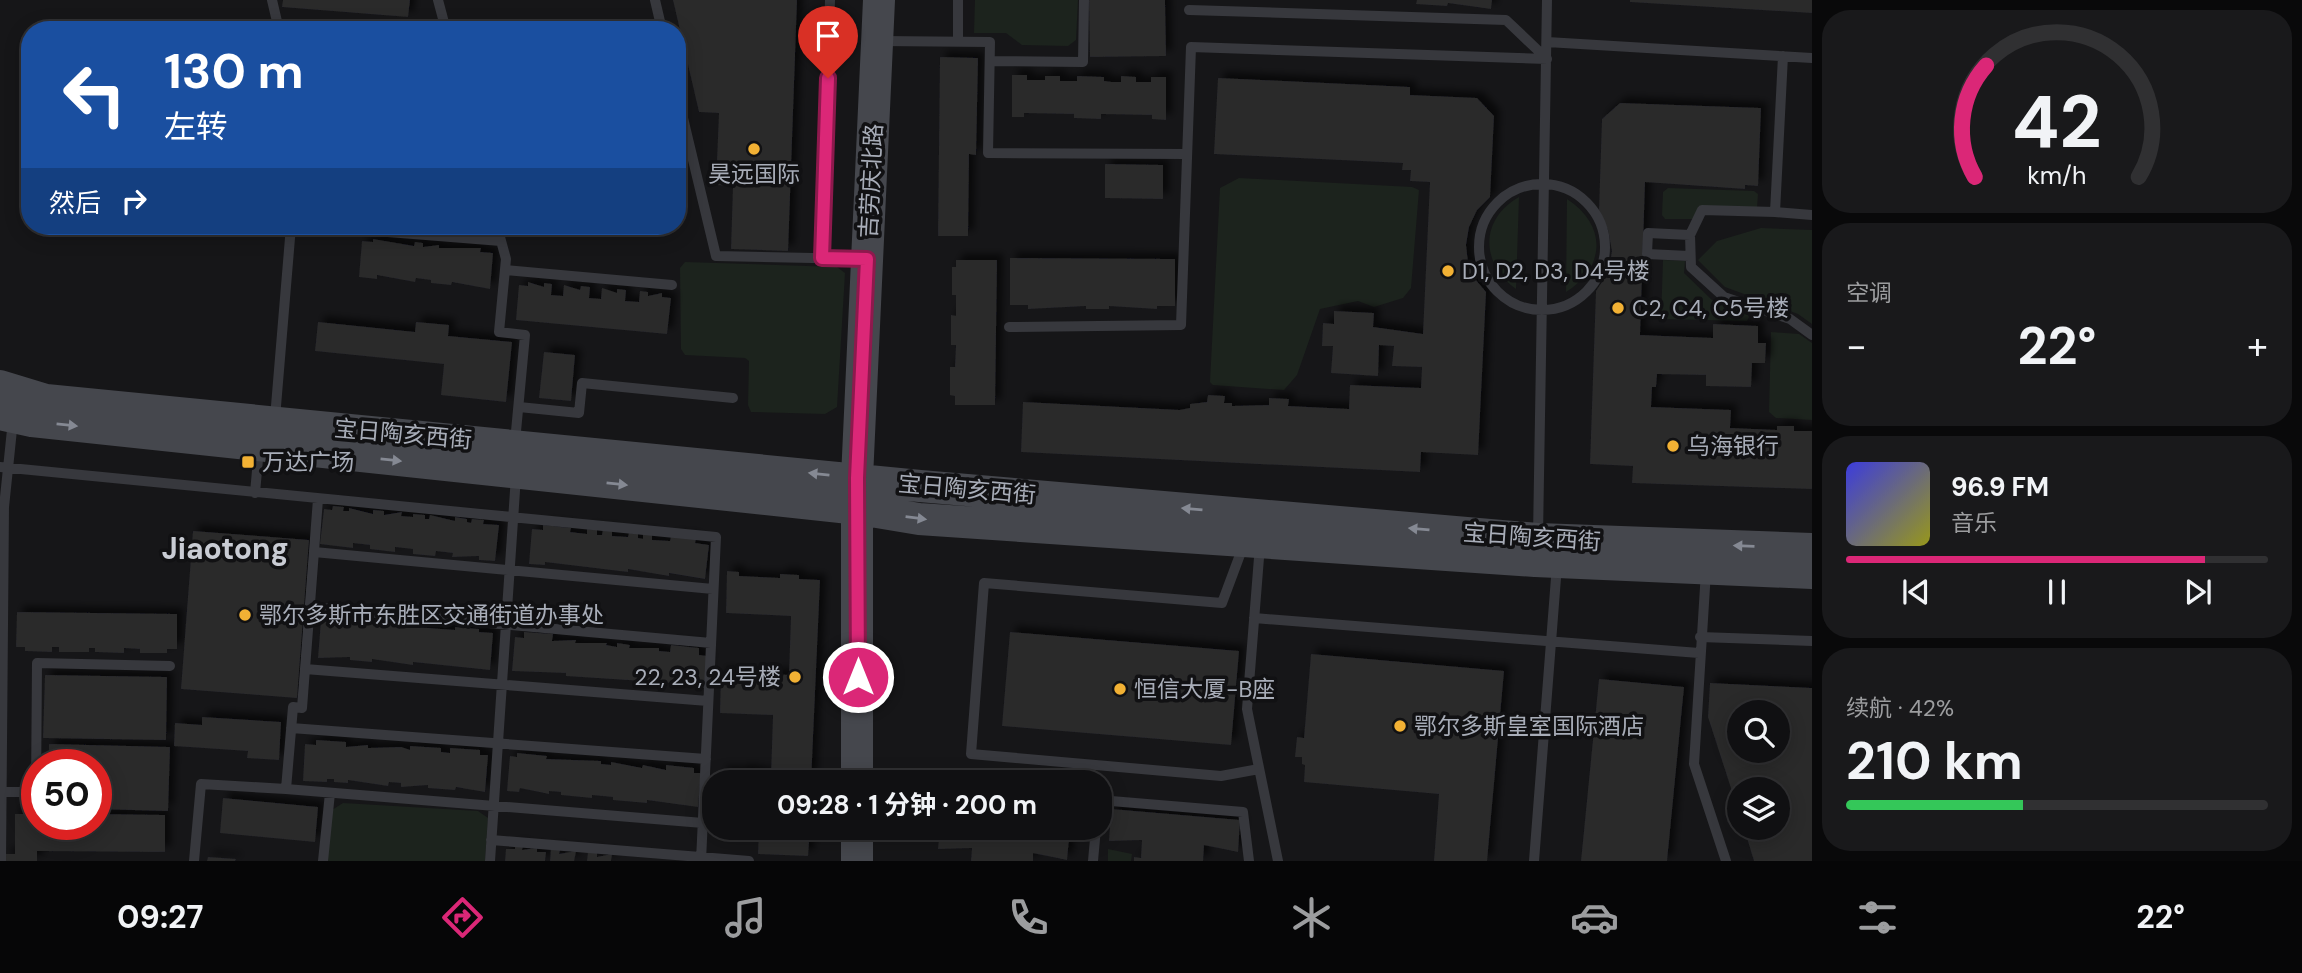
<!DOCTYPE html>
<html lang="zh">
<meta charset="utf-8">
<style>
:root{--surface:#101012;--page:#19191b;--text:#f1f3f6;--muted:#9c9d9f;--line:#303032;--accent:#db2777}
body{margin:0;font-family:"DM Sans","Noto Sans SC",sans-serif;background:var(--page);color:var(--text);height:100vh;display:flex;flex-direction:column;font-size:26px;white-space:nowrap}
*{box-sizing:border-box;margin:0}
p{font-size:23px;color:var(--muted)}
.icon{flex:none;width:38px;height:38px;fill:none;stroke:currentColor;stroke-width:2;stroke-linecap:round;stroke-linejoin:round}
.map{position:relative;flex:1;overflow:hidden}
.panel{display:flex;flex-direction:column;gap:10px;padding:10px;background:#09090a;width:490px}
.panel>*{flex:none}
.top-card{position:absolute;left:21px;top:21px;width:665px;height:214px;border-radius:28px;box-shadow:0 4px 18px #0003,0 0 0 2px var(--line);background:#1a4fa0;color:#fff;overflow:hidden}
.tools{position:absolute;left:1727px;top:700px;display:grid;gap:14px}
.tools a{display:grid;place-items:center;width:63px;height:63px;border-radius:50%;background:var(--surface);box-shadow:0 4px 18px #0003,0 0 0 2px var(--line);font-size:35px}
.speed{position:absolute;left:21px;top:749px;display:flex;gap:14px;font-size:35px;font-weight:700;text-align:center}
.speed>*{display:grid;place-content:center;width:91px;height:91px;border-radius:50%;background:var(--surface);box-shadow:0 4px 18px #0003,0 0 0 2px var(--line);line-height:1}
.speed .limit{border:10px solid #d22;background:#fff;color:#111}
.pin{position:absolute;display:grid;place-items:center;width:60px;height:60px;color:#fff;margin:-72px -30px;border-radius:50% 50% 50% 0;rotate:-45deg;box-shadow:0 0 7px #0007}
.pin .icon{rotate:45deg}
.me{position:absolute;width:77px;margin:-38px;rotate:0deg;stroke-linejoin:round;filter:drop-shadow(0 0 5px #0008)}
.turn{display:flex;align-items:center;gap:24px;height:147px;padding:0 28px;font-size:32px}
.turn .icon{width:91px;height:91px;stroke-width:2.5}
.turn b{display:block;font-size:49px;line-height:60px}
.then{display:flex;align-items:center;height:66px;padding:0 28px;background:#0003;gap:14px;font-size:26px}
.big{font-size:52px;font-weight:700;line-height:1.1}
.panel .tile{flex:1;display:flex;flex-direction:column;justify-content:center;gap:10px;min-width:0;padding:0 24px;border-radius:28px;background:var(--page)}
.panel .dial{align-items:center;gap:0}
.dial svg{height:182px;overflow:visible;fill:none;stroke:var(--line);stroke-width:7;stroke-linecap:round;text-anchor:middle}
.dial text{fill:var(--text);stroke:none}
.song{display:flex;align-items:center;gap:21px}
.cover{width:84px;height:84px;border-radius:10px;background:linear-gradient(135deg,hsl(240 70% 55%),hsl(60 70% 35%))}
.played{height:7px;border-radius:4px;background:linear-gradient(90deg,var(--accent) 85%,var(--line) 85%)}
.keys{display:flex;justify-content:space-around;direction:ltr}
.heat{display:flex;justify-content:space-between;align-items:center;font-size:38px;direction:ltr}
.charge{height:10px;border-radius:5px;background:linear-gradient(90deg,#34c759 42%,var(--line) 0)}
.trip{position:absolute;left:702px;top:770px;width:410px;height:70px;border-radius:28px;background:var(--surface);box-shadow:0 4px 18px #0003,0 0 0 2px var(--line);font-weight:700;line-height:70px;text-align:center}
.tab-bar{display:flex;height:112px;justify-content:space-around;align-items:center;background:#060607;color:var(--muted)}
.tab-bar .icon{width:49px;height:49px}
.tab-bar .selected{color:var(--accent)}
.tab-bar b{font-size:32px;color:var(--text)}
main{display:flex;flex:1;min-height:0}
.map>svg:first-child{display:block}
</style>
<main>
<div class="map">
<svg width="1812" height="861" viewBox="0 0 1812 861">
<defs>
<filter id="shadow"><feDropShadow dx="6" dy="-6" stdDeviation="3.5" flood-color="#0009"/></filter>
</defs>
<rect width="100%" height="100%" fill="#161618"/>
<!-- green -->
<path fill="#1c231d" d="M 975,0 L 1078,0 L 1076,40 L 1068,46 L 1022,45 L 1006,33 L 974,33 Z
M 1239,178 L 1412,187 L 1419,190 L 1411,288 L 1403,298 L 1374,307 L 1358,301 L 1320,309 L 1297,375 L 1284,390 L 1213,385 L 1210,382 L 1220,188 Z
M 1668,188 L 1754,191 L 1758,194 L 1757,208 L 1699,206 L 1693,219 L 1665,219 L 1662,215 L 1663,192 Z
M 1519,197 L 1516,289 C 1480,263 1480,219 1519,197 Z
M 1567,199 C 1607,225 1606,267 1566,292 Z
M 1761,228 L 1812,230 L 1812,324 L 1798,314 L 1725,287 L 1698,260 L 1717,241 Z
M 1663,260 L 1685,261 L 1684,273 L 1712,300 L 1744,310 L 1749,317 L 1747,321 L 1661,319 Z
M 685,262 L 837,267 L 845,273 L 837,407 L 825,414 L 751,412 L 748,405 L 749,361 L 745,358 L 685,355 L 681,349 L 680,268 Z
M 1771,332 L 1799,334 L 1812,343 L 1812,420 L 1776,418 L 1769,412 Z
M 343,803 L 478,811 L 488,818 L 485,861 L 327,861 L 332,810 Z
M 1108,849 L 1132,854 L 1131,861 L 1108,861 Z"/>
<!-- building -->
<path fill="#29292c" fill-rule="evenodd" filter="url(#shadow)" d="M 283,0 L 410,0 L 408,17 L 282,7 Z
M 673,0 L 797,0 L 788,251 L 731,249 L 733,186 L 716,185 L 719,113 L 699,112 Z
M 1089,0 L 1165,0 L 1166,56 L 1090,57 Z
M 1417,0 L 1492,0 L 1491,9 L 1448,3 L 1447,6 L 1416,4 Z
M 1630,0 L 1812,0 L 1812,13 L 1630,2 Z
M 940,57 L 978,58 L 976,155 L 969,154 L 968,236 L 938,236 Z
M 1012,75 L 1027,75 L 1027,80 L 1045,80 L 1045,76 L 1060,76 L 1060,81 L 1077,81 L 1077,76 L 1104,77 L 1104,81 L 1112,82 L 1121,82 L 1121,76 L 1136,77 L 1136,82 L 1151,82 L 1151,77 L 1166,77 L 1166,120 L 1152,119 L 1152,115 L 1101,114 L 1101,119 L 1074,118 L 1074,114 L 1024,113 L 1024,117 L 1012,117 Z
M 1218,78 L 1410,87 L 1410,95 L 1477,98 L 1494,116 L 1490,197 L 1477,210 L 1469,227 L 1466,245 L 1468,262 L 1475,279 L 1486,292 L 1478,455 L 1421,452 L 1420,472 L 1021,452 L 1023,402 L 1180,410 L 1190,408 L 1190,404 L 1207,402 L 1208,395 L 1225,396 L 1224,403 L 1232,403 L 1232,406 L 1269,405 L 1269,398 L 1289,399 L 1288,406 L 1349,409 L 1350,385 L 1421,388 L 1422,367 L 1392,366 L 1394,346 L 1379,345 L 1378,376 L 1331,373 L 1333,346 L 1322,346 L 1323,323 L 1334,324 L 1334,311 L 1374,313 L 1373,327 L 1423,334 L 1430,182 L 1410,181 L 1411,170 L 1402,170 L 1403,163 L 1214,154 Z
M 1620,103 L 1761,108 L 1758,186 L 1745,185 L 1745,189 L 1645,182 L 1640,335 L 1713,338 L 1713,324 L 1758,326 L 1758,343 L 1766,343 L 1765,363 L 1752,363 L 1751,387 L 1706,386 L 1706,375 L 1657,374 L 1656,387 L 1652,387 L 1651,407 L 1731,410 L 1730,428 L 1777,430 L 1777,426 L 1794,426 L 1794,431 L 1812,431 L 1812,489 L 1632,483 L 1633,466 L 1590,464 L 1596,291 L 1608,273 L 1612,251 L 1608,230 L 1599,211 L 1602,119 Z
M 1105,164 L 1163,165 L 1163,199 L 1105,198 Z
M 373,239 L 414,246 L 415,242 L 423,243 L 423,247 L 439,245 L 439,248 L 481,248 L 480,252 L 493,253 L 490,289 L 452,282 L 451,285 L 431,283 L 431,280 L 416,278 L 415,282 L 377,275 L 377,279 L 359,277 L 362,241 L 373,242 Z
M 1010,258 L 1175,259 L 1175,306 L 1157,306 L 1157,309 L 1109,306 L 1109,309 L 1086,309 L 1086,306 L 1028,309 L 1028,305 L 1010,305 Z
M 956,260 L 997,260 L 995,405 L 955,405 L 955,396 L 950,395 L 950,367 L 955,367 L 956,345 L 951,345 L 951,315 L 956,316 L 956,295 L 952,295 L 952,267 L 956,267 Z
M 528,282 L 544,287 L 544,283 L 552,284 L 551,295 L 563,296 L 564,285 L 580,290 L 581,286 L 590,287 L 589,298 L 601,299 L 602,288 L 617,293 L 617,289 L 626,290 L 625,301 L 639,302 L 640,291 L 648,292 L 648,296 L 662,293 L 662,297 L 671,298 L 667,334 L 516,320 L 519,285 L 528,286 Z
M 318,322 L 415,332 L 416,322 L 449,325 L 448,336 L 512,342 L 506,402 L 441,395 L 444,364 L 315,351 Z
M 544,352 L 575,355 L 571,401 L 539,398 Z
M 333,506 L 344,507 L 343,511 L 349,511 L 349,508 L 373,514 L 373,510 L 384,511 L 384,515 L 402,512 L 401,516 L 413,517 L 413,514 L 425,515 L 425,519 L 429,519 L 430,515 L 455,521 L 455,517 L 467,519 L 467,522 L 471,523 L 472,519 L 484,520 L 483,524 L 499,525 L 495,561 L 479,560 L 479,556 L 452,557 L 453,553 L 436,551 L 435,556 L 413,554 L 413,549 L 395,547 L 395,552 L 370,549 L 370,545 L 353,543 L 353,548 L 320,544 L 324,509 L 332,510 Z
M 543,525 L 571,528 L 570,532 L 587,534 L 587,529 L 597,530 L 597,535 L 602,535 L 603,530 L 612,531 L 612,536 L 628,537 L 629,533 L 638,534 L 638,538 L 643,539 L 643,534 L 652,535 L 652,540 L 670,541 L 671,537 L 696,539 L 695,543 L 709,545 L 705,579 L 669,573 L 669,576 L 628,569 L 628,572 L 545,562 L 545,565 L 529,564 L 532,529 L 543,530 Z
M 193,531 L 309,540 L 297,698 L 181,689 Z
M 727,571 L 739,572 L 739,576 L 780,578 L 780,574 L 799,575 L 799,579 L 820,580 L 811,782 L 721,782 L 721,772 L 742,773 L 742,770 L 771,775 L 773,715 L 720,713 L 721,673 L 774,678 L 774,674 L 789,675 L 791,616 L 726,613 Z
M 17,612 L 177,614 L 177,649 L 167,649 L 167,653 L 140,653 L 140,649 L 124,648 L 124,653 L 95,652 L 95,648 L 89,648 L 89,652 L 59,652 L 59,647 L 52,647 L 52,652 L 25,651 L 25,647 L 16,647 Z
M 321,620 L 455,630 L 455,627 L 479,629 L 479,632 L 493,633 L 490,670 L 413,662 L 413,665 L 372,659 L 372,662 L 350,660 L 350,657 L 318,658 Z
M 524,632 L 553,634 L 552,641 L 576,640 L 575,643 L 607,643 L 606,645 L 617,647 L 617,643 L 630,645 L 629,648 L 659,648 L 659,651 L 670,652 L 671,645 L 699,648 L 699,655 L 707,656 L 704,688 L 689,687 L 689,684 L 566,676 L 566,673 L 512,671 L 515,637 L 524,638 Z
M 1010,632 L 1239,651 L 1231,745 L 1002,726 Z
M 1311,654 L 1504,671 L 1487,861 L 1434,861 L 1439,794 L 1304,782 L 1305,765 L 1302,764 L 1302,757 L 1295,757 L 1297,737 L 1304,738 Z
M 45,675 L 167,677 L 166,740 L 43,738 Z
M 1599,679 L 1684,687 L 1667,861 L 1581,861 Z
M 1710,683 L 1812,688 L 1812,861 L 1754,861 L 1744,828 L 1778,828 L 1778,789 L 1740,789 L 1739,813 L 1708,717 ZM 1740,712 L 1778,712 L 1778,751 L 1740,751 Z
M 202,717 L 281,722 L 279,760 L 247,758 L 248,751 L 174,746 L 175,723 L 202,725 Z
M 316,740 L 346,742 L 346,747 L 368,745 L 368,748 L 401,747 L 410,750 L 410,746 L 441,748 L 441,752 L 450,753 L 450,748 L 480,750 L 480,755 L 488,755 L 485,792 L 456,787 L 455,790 L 428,788 L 428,785 L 401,787 L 401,783 L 389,782 L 388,786 L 348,780 L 348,783 L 334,782 L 334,779 L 327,779 L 327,782 L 303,781 L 305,744 L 316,745 Z
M 49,744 L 170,747 L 168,811 L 96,809 L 96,765 L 49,765 Z
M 517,753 L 547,756 L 546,759 L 601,761 L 601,764 L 611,765 L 611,762 L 642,768 L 643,765 L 666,770 L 666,765 L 694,768 L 694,773 L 701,773 L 698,807 L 647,800 L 647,803 L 613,800 L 613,797 L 592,795 L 592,798 L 561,795 L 561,792 L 549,791 L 549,794 L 520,788 L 519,792 L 507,791 L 510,756 L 517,757 Z
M 223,798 L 318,807 L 315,842 L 220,833 Z
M 1111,809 L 1240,820 L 1238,852 L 1204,845 L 1203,861 L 1134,861 L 1134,857 L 1141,858 L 1142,840 L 1109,841 Z
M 15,814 L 37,814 L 37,824 L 96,824 L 96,814 L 165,815 L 165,852 L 37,851 L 37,861 L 6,861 L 6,854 L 15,854 Z
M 759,828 L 810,828 L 808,856 L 758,854 Z
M 940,828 L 1070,828 L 1067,860 L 1033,853 L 1033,861 L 971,861 L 972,848 L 938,849 Z
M 515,845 L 523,846 L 522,850 L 537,848 L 537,852 L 546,852 L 545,861 L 505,861 L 506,849 L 515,849 Z
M 551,849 L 560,850 L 559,854 L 576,851 L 574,861 L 550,861 Z
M 588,852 L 597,853 L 597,857 L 612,854 L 611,861 L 587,861 Z
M 208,857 L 236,859 L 235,861 L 207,861 Z"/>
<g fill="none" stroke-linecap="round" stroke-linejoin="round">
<!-- lane -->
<path stroke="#37383d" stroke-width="10" d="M 272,0 L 279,30
M 438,0 L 446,30
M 655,0 L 662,30
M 1189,10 L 1506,20 L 1547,59
M 880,41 L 990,42 L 988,153 L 1187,154
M 958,42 L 958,0
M 1547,42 L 1812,58
M 990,61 L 1083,62 L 1084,0
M 677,93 L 716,256 L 864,259
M1479 247a63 63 0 1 1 126 0a63 63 0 1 1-126 0Z
M 1775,212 L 1812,215
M 497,226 L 506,259 L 499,332 L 525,335 L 515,442
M 338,228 L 501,241
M 1690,235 L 1691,267 L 1724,297 L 1790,319 L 1812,335
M 1689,256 L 1647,254 L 1648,233 L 1690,235 L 1702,210 L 1775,212 L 1783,56
M 822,258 L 830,0
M 505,270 L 672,285
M 1009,327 L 1181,325 L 1191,47 L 1547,59
M 519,407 L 579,413 L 582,383 L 733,398
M 275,418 L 291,226
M 0,467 L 716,537 L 701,861
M 255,493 L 259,448
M 318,499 L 302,708 L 293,707 L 286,789 L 703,823
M 1538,536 L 1547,0
M 1244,544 L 1222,603 L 984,583 L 971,754 L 1221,776 L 1259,769
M 1260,545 L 1247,709 L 1278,861
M 314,552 L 713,589
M 1706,571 L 1694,764 L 1726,861
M 310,607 L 711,643
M 1254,618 L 1699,653
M 1700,637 L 1812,641
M 305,669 L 708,701
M 291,728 L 706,759
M 860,780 L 886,782
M 2,792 L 36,792 L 37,663 L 170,666
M 1099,800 L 1243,812 L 1249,861
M 491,840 L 749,861
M 1,861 L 4,507 L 13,420
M 194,861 L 201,784 L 286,789
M 323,861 L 330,793
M 490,861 L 516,476
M 1093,861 L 1096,828
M 1534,861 L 1557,565"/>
<!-- secondary -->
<path stroke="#45474d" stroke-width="32" d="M 0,386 L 46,400 L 920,486 L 1538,539 L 1812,549
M 0,414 L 32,421 L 859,509 L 919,519 L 1535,561 L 1812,573
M 857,782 L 857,478 L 879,0
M 857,861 L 857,828"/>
</g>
<!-- one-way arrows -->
<defs><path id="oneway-solid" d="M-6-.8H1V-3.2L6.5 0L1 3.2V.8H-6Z" transform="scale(1.75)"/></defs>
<g fill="#858993">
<use href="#oneway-solid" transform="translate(67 425) rotate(6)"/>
<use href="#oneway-solid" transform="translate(391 460) rotate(6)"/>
<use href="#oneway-solid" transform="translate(819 474) rotate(-174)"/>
<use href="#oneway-solid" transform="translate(617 484) rotate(6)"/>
<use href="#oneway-solid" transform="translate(1192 509) rotate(-175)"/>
<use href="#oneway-solid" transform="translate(916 518) rotate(7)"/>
<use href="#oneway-solid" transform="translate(1419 529) rotate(-175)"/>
<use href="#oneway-solid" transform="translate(1744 546) rotate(-178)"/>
</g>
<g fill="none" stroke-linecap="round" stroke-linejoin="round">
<!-- route casing -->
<g stroke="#8e194d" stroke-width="18">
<path id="route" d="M 828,78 L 822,258 L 867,259 L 857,478 L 858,677"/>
</g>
<!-- route -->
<use href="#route" stroke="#db2777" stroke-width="12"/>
</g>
<!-- markers -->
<g fill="#f2b134" stroke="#111113" stroke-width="2.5">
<circle cx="754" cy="149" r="7"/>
<circle cx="1448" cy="271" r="7"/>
<circle cx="1618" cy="308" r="7"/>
<circle cx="1673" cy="446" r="7"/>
<rect x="241" y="455" width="14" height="14" rx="3.5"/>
<circle cx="245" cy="615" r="7"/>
<circle cx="795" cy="677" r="7"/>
<circle cx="1120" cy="689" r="7"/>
<circle cx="1400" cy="726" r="7"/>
</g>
<g text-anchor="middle" stroke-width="7" stroke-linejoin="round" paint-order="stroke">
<!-- poi labels -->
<g font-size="23" fill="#a8adb8" stroke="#111113" text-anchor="start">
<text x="754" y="182" text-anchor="middle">昊远国际</text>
<text x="1462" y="279">D1, D2, D3, D4号楼</text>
<text x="1632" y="316">C2, C4, C5号楼</text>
<text x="1687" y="454">乌海银行</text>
<text x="262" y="470">万达广场</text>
<text x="259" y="623">鄂尔多斯市东胜区交通街道办事处</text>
<text x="781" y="685" text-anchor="end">22, 23, 24号楼</text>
<text x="1134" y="697">恒信大厦-B座</text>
<text x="1414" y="734">鄂尔多斯皇室国际酒店</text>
</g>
<!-- street labels -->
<g font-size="23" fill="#a8adb8" stroke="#111113">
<text transform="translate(871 181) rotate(-87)" y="8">吉劳庆北路</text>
<text transform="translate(403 434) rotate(5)" y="8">宝日陶亥西街</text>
<text transform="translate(967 489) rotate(5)" y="8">宝日陶亥西街</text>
<text transform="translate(1532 537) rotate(4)" y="8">宝日陶亥西街</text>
</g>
<!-- district labels -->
<g font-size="30" font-weight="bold" fill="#c9ccd4" stroke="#111113">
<text x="225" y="559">Jiaotong</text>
</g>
</g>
</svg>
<div class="tools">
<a><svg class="icon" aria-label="search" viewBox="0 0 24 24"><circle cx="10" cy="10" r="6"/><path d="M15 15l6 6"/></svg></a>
<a><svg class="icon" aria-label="layers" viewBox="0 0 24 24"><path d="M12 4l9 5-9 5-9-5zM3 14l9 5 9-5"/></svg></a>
</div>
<div class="speed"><div class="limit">50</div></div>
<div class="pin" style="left:828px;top:78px;background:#d93025"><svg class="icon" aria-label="arrive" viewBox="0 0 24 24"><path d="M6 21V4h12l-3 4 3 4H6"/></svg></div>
<svg class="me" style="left:858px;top:677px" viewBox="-20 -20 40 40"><circle r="17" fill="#db2777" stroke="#fff" stroke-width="3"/><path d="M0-11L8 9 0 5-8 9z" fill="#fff"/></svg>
<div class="trip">09:28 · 1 分钟 · 200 m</div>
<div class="top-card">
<div class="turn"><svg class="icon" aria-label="left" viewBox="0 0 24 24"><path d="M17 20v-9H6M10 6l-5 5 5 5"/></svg><div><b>130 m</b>左转</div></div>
<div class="then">然后<svg class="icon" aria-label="right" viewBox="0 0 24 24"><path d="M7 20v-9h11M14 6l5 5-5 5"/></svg></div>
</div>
</div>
<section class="panel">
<div class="tile dial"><svg viewBox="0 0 100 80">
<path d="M14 69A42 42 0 1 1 86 69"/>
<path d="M14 69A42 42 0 0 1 19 20" stroke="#db2777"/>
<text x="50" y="56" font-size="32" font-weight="700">42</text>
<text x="50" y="72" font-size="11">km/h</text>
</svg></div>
<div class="tile"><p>空调</p>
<div class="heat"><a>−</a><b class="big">22°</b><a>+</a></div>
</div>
<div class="tile">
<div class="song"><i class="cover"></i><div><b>96.9 FM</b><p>音乐</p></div></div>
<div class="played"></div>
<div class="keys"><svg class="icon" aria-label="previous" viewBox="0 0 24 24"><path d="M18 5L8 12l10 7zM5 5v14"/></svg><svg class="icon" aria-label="pause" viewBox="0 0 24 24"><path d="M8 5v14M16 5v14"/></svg><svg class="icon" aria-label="next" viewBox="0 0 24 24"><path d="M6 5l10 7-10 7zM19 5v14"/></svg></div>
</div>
<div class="tile"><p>续航 · 42%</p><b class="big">210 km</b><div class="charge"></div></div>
</section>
</main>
<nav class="tab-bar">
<b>09:27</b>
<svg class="icon selected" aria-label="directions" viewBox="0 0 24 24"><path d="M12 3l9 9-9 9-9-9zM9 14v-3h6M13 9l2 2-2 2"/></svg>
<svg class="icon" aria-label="music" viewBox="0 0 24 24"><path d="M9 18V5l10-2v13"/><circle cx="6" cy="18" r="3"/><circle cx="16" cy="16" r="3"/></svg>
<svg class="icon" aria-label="phone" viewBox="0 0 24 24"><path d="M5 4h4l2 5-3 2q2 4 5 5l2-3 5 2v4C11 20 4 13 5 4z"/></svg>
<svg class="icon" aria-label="climate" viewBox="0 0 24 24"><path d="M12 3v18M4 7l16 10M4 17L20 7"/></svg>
<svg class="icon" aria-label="car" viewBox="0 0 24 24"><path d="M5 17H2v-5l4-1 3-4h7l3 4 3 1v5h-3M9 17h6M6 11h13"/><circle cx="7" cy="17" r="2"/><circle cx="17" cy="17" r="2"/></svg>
<svg class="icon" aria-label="filters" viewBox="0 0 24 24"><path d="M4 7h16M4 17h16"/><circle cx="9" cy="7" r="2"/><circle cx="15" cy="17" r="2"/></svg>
<b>22°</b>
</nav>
